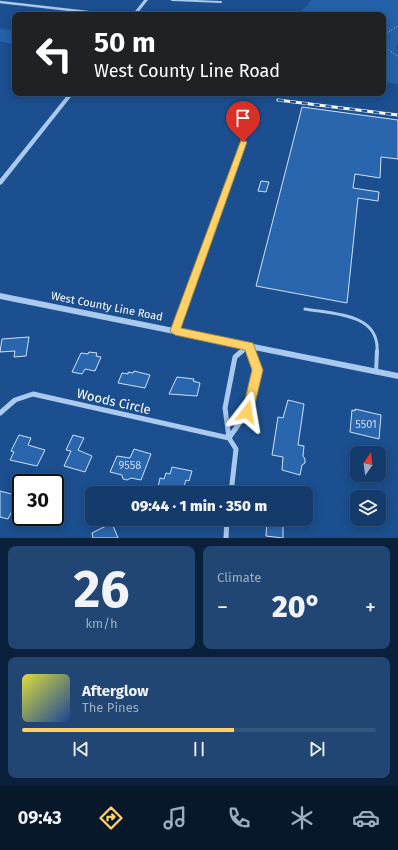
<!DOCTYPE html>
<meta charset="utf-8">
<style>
:root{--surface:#143b6b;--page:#214673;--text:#f1f3f6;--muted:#9dadc1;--line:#33557e;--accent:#ffd166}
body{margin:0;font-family:"Fira Sans",sans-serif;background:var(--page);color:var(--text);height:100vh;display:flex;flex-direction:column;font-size:15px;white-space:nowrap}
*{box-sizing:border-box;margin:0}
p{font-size:13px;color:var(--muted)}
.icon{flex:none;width:22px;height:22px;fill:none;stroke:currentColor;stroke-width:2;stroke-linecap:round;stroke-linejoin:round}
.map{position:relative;height:538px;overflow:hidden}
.panel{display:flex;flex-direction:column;gap:8px;padding:8px;background:#0b203b;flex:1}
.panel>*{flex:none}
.banner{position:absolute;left:12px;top:12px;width:374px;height:84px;border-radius:8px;box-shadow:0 2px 10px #0003,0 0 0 1px var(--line);background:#202124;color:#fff;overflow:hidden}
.needle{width:26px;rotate:14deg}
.controls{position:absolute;left:350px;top:446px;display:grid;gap:8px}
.controls a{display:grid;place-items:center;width:36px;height:36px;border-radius:8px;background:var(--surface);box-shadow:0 2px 10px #0003,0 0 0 1px var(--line);font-size:20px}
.speed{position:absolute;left:12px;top:474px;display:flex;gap:8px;font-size:20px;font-weight:700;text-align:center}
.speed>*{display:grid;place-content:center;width:52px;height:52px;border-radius:50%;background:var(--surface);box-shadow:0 2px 10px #0003,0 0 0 1px var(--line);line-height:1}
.speed .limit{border:2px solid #111;border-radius:6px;background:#fff;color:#111}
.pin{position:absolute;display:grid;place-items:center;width:34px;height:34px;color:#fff;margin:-41px -17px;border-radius:50% 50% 50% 0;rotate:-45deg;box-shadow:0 0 4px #0007}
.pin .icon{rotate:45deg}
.me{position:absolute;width:44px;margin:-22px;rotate:14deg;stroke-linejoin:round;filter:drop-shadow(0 0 3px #0008)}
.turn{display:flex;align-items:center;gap:14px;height:84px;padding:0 16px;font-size:18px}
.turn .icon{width:52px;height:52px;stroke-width:2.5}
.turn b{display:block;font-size:28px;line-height:34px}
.big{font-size:30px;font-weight:800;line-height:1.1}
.panel .widget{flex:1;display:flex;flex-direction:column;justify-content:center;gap:6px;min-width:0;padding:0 14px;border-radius:8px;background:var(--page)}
.panel .dial{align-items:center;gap:0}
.dial b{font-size:52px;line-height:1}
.song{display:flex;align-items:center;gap:12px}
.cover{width:48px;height:48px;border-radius:6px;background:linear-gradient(135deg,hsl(60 70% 55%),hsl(220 70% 35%))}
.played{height:4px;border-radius:2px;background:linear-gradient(90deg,var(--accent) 60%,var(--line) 60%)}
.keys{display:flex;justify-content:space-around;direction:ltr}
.heat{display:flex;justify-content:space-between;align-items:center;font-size:22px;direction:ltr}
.panel .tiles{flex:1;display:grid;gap:8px;grid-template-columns:1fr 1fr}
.widget:last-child{grid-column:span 2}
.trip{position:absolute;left:85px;top:486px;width:228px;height:40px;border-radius:8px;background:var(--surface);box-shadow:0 2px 10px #0003,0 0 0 1px var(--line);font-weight:800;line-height:40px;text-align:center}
.tabs{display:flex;height:64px;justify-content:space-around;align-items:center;background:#08182b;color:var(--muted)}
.tabs .icon{width:28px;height:28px}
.tabs .on{color:var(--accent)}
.tabs b{font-size:18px;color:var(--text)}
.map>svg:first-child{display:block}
</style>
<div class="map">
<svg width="398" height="538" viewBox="0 0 398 538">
<rect width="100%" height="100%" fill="#1b4f8f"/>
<!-- green -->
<path fill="#2461a8" d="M 311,0 L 398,0 L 398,43 L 396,47 L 398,51 L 398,84 L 383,82 L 383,63 L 386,59 L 383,53 L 383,15 L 296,15 L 308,5 Z
M 0,28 L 15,31 L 15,44 L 0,42 Z"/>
<!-- building -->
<path fill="#2a66ad" stroke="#cfe3fa" d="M 302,107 L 398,120 L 398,159 L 381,157 L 380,178 L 355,174 L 353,188 L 379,192 L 378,201 L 358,198 L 347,303 L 256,286 Z
M 261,181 L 269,182 L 266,192 L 258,191 Z
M 29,337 L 26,356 L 14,357 L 15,351 L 0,352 L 2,339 Z
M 89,352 L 97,353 L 96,356 L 101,357 L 95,371 L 85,369 L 82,374 L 72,372 L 81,353 L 88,354 Z
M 134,371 L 150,375 L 145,388 L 118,383 L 122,373 L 128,374 L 128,372 L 133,373 Z
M 177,377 L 194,379 L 193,381 L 200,383 L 197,396 L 169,394 Z
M 288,400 L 304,404 L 298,445 L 304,446 L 303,456 L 305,459 L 305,463 L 302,465 L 300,475 L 282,470 L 283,457 L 272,455 L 278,417 L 283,418 Z
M 355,409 L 381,415 L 379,439 L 350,432 L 352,410 L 355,411 Z
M 19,435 L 31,438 L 28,445 L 45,450 L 37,466 L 10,460 L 14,452 L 11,451 Z
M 73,435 L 84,438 L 78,450 L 92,456 L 85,472 L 64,466 L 71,451 L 66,450 Z
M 134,449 L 151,454 L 141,480 L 131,478 L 127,480 L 123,479 L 122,475 L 110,472 L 117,456 L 130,458 Z
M 172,467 L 192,471 L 189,481 L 186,480 L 182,493 L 161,493 L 163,488 L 158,487 L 160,478 L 164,479 L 166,473 L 170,474 Z
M 0,491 L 19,496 L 8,519 L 0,517 Z
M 267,519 L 283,519 L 283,538 L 266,536 Z
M 112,523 L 118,538 L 93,538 L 92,533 Z"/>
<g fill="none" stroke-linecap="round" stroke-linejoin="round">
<!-- path -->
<path stroke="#a9c9ee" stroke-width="1" stroke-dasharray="1 2" stroke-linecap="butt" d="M 383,38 L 385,34 L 398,26
M 383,43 L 384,46 L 398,57"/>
<!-- service-far3 -->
<path stroke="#a9c9ee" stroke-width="2" d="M 172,0 L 221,2"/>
<!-- service-far2 -->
<path stroke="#a9c9ee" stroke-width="2.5" d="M 220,206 L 254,113"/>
<!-- service-far1 -->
<path stroke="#a9c9ee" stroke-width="3" d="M 305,309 C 333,314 380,313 377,352
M 175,331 L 221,205"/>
<!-- service -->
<path stroke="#a9c9ee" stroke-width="4" d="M 376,372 L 377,351"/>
<!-- minor-far2 -->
<path stroke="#a9c9ee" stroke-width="2.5" d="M 0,2 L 114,15"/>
<!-- minor-far1 -->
<path stroke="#a9c9ee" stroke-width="4" d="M 241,352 L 249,346 L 251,352"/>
<!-- minor -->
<path stroke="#a9c9ee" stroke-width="5" d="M 0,413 L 15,400 L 33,394 L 229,438
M 229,438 L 236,449 L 231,493
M 229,438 L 225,408 L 235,357 L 242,351
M 229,438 L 247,412 L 257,370 L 251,351
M 226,538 L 227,519"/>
<!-- tertiary -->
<path fill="#a9c9ee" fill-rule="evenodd" d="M 144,0 L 148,0 L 136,15 L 132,15 Z
M 69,93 L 74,93 L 2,184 L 0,185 L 0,179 Z
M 0,293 L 398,373 L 398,379 L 0,299 Z"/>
<!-- rail casing -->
<g stroke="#fff" stroke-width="3">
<path id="rail" d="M 278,100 L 398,115"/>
</g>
<!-- rail -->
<use href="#rail" stroke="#1b4f8f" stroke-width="2" stroke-dasharray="6" stroke-linecap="butt"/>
</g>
<!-- route -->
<path fill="#ffd166" stroke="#a68842" d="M 241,140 L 247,142 L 181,328 L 253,343 L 263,370 L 253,412 L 251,415 L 247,417 L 243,415 L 242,412 L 252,370 L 245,350 L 175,335 L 170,331 Z"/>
<g text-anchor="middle" stroke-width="4" stroke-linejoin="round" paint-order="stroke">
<!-- street labels -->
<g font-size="11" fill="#fff" stroke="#1b4f8f">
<text transform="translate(107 306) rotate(11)" y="4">West County Line Road</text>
</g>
<!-- near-number labels -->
<g font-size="11" fill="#cad9ea">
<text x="366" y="428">5501</text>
<text x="130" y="469">9558</text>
</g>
<!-- near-street labels -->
<g font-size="13" fill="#fff" stroke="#1b4f8f">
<text transform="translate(114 401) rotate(13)" y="5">Woods Circle</text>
</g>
</g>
</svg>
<div class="controls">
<a><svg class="needle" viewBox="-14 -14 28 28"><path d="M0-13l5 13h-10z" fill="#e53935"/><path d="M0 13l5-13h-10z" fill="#9dadc1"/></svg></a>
<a><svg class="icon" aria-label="layers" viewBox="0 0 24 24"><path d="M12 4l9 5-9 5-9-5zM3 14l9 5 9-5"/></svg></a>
</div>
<div class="speed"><div class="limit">30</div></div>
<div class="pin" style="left:243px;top:142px;background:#d93025"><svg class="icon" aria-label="arrive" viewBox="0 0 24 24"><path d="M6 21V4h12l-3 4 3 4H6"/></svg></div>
<svg class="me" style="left:247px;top:412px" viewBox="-20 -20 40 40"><path d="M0-17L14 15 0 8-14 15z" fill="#ffd166" stroke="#fff" stroke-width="4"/></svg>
<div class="trip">09:44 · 1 min · 350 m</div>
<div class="banner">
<div class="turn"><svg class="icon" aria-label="left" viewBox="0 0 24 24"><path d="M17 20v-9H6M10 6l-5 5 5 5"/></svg><div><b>50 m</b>West County Line Road</div></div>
</div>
</div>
<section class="panel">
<div class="tiles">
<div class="widget dial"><b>26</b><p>km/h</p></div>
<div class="widget"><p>Climate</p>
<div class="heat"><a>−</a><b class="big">20°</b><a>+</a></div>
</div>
<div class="widget">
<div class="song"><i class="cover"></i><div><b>Afterglow</b><p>The Pines</p></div></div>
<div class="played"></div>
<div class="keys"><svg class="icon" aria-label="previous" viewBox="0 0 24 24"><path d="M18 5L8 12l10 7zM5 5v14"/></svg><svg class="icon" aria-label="pause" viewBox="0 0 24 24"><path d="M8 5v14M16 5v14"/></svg><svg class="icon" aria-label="next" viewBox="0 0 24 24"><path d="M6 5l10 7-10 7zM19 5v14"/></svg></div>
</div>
</div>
</section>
<nav class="tabs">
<b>09:43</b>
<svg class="icon on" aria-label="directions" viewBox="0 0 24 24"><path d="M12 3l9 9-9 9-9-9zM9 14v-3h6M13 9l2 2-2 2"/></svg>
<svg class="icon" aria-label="music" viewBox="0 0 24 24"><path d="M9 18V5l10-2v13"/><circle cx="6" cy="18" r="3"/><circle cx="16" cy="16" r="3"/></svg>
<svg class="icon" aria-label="phone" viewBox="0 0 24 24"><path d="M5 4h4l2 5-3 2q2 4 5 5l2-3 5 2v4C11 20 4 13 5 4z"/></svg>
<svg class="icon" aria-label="climate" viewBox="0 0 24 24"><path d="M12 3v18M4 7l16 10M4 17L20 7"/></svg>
<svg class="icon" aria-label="car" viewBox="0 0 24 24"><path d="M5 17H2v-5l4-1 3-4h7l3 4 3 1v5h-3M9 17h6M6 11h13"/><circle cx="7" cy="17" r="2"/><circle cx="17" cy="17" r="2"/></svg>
</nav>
